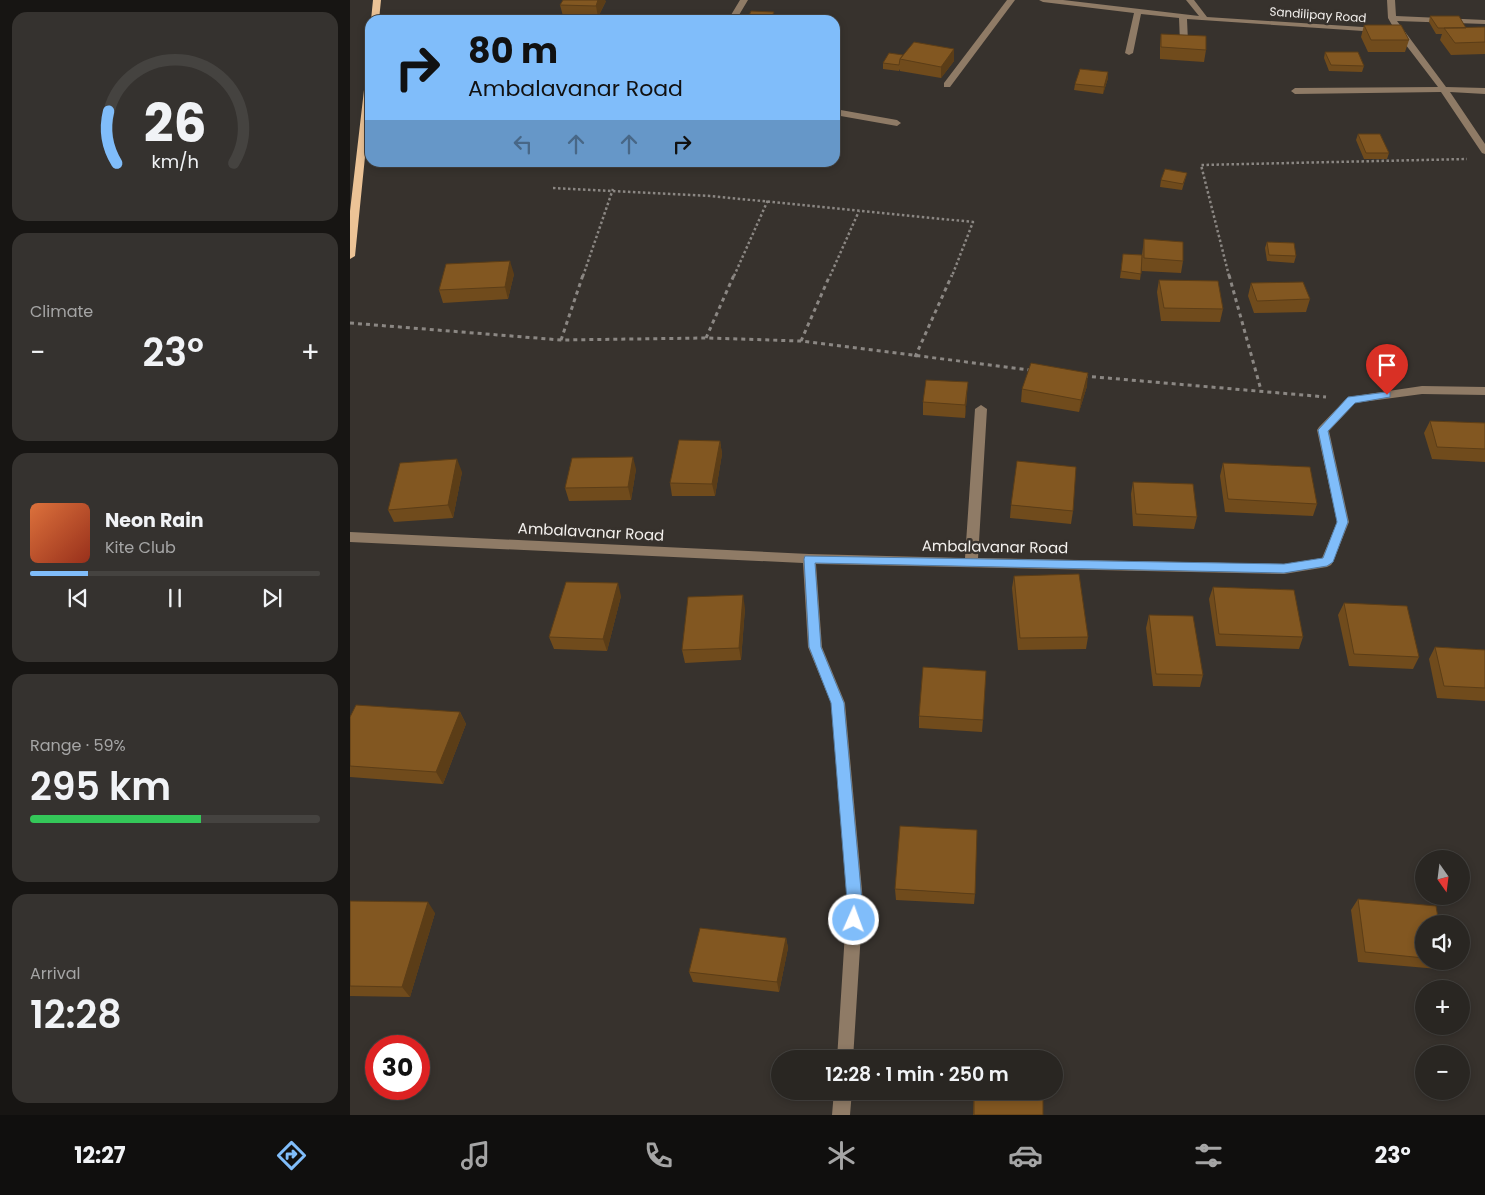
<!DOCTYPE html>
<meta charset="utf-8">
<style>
:root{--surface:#292622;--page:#35322f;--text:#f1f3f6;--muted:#a5a5a5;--line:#454340;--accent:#80bdfa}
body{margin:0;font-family:Poppins,sans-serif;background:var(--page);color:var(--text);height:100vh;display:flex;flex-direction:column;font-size:19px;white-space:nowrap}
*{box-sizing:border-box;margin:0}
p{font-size:16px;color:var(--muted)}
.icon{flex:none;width:28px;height:28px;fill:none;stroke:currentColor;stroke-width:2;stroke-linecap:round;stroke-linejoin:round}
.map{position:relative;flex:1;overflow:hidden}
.details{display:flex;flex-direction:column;gap:12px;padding:12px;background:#171513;width:350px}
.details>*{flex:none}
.top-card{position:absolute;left:15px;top:15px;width:475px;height:152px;border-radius:15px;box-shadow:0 2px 8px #0003,0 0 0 1px var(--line);background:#80bdfa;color:#111;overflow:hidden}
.needle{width:32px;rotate:166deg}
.buttons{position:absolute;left:1065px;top:850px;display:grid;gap:10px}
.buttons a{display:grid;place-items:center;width:55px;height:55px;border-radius:50%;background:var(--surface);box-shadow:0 2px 8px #0003,0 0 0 1px var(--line);font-size:25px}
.speed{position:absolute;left:15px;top:1035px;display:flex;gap:10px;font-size:25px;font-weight:700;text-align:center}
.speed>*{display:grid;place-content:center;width:65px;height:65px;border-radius:50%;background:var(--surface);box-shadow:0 2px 8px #0003,0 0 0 1px var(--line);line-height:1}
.speed .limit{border:8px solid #d22;background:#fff;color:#111}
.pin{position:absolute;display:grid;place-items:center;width:42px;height:42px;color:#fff;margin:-51px -21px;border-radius:50% 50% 50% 0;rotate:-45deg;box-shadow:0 0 5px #0007}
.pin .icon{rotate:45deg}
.me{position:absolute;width:55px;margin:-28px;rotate:2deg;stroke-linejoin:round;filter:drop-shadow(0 0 4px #0008)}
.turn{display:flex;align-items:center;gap:18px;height:105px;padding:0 20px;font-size:22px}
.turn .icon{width:65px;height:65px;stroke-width:2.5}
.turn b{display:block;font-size:35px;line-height:42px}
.lanes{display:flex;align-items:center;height:48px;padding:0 20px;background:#0003;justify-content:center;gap:25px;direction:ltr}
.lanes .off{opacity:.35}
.big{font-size:38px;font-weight:600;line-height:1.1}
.details .card{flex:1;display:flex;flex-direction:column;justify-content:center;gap:8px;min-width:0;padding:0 18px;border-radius:15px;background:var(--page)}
.details .dial{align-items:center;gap:0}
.dial svg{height:130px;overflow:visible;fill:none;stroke:var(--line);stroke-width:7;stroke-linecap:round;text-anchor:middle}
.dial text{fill:var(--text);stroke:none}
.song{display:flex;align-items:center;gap:15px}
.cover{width:60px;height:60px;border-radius:8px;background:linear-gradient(135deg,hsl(20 70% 55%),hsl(10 70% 35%))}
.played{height:5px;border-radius:2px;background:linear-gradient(90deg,var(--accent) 20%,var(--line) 20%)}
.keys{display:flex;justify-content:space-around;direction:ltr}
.heat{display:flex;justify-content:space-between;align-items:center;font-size:28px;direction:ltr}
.charge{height:8px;border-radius:4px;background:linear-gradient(90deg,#34c759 59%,var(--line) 0)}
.trip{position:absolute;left:421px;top:1050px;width:292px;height:50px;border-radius:25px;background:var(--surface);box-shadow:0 2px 8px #0003,0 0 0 1px var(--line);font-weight:600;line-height:50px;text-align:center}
.dock{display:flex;height:80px;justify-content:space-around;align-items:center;background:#100f0e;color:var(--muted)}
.dock .icon{width:35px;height:35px}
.dock .active{color:var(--accent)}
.dock b{font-size:22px;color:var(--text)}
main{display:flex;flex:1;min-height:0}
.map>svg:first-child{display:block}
</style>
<main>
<section class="details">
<div class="card dial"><svg viewBox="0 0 100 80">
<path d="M14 69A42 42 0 1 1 86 69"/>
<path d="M14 69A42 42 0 0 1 9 37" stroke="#80bdfa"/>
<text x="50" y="56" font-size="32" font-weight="700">26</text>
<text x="50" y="72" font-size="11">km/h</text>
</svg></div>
<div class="card"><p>Climate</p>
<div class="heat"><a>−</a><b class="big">23°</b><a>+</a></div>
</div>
<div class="card">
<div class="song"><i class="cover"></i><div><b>Neon Rain</b><p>Kite Club</p></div></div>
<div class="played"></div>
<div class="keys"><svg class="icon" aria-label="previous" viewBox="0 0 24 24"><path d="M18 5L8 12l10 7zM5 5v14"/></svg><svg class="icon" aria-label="pause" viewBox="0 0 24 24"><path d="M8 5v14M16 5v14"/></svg><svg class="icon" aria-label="next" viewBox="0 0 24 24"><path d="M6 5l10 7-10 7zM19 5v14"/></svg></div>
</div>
<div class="card"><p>Range · 59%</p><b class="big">295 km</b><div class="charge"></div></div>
<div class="card"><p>Arrival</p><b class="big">12:28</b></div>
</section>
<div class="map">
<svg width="1135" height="1115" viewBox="0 0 1135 1115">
<rect width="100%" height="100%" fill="#37322d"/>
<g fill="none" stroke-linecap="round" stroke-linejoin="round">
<!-- path-far1 -->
<path stroke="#8b8783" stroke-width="2.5" stroke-dasharray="2.5 2.5" stroke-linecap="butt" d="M 203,188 L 361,196 L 623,222 L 602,276
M 233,276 L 263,189
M 384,276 L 418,200
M 480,276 L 509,211
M 879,276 L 851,165 L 1117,159"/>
<!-- path -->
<path stroke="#8b8783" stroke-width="3" stroke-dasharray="4 4" stroke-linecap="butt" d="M 879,275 L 911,390
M 0,323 L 211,340 L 356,338 L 451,341 L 680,370
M 356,338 L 384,275
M 211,340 L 233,275
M 451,341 L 480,275
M 565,357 L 602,275
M 734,376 L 976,397"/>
<!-- minor -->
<path fill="#8f7b66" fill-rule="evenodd" d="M 390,0 L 398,0 L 386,20 L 378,20 Z
M 657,0 L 665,0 L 600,87 L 594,87 L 594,83 Z
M 689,0 L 713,0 L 849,16 L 836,0 L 844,0 L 857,17 L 1028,28 L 1032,30 L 1028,32 L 837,19 L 838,42 L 834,44 L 830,42 L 829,18 L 791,14 L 783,53 L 779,55 L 775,53 L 784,13 L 693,2 Z
M 1037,0 L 1045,0 L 1046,16 L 1135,20 L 1135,24 L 1047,21 L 1096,87 L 1135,88 L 1135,94 L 1100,92 L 1135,144 L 1135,154 L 1132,153 L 1091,92 L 945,94 L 941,91 L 945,88 L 1088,87 L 1046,32 L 1038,18 Z
M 485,109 L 547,120 L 551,123 L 547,126 L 485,115 Z
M 1072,386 L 1135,387 L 1135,395 L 1072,394 L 1005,403 L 979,431 L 999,522 L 983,562 L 981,565 L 977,567 L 934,574 L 466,564 L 472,647 L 495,703 L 513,901 L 503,1059 L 487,1059 L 497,901 L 481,703 L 458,647 L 453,563 L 0,542 L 0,532 L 459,554 L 615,558 L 625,409 L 631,405 L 637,409 L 628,558 L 934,564 L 972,558 L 987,522 L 967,430 L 969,427 L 998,397 Z
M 484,1091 L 502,1091 L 500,1115 L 482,1115 Z"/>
<!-- major -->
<path fill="#ecc396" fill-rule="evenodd" d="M 23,0 L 31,0 L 29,20 L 21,20 Z
M 17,64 L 20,64 L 20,107 L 5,256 L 0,259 L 0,211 Z"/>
</g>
<!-- wall -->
<path fill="#704b1c" d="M 256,1 L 248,17 L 213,16 L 210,5 Z
M 1080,16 L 1116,28 L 1135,27 L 1135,54 L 1101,55 L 1090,40 L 1092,34 L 1086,34 L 1079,22 Z
M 1014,25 L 1059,40 L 1055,52 L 1018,52 L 1011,37 Z
M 811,34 L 856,50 L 854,62 L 810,59 L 810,45 Z
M 604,49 L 604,61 L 591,78 L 550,71 L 550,69 L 549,71 L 533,69 L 533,63 L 553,55 Z
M 975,52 L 1014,66 L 1012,72 L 979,71 L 974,58 Z
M 758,78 L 753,94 L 724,90 L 725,84 Z
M 1008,134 L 1039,153 L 1037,159 L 1014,159 L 1006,140 Z
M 837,173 L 832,190 L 810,187 L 811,180 Z
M 794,239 L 833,261 L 831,273 L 792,271 L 792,264 L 790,280 L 770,278 L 773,254 L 792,255 Z
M 917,242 L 946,256 L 944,263 L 917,261 L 915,248 Z
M 164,274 L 158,299 L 93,303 L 89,290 Z
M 809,280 L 873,309 L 870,322 L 811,321 L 807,292 Z
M 901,283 L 960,299 L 956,312 L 904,313 L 898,296 Z
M 737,386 L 729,412 L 671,402 L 672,389 Z
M 617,395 L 615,418 L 573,415 L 573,402 Z
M 1080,421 L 1135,423 L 1135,462 L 1082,459 L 1074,433 Z
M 370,441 L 372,454 L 365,496 L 322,496 L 320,483 Z
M 873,463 L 967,504 L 963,516 L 875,512 L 870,476 Z
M 286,469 L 281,500 L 219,501 L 215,488 Z
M 112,472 L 103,518 L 44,522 L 38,510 Z
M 783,482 L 847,517 L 844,529 L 783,526 L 781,494 Z
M 661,505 L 723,511 L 721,524 L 660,518 Z
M 664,576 L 738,637 L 736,649 L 668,650 L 662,588 Z
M 863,587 L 953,637 L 949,649 L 866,646 L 859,599 Z
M 271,596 L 257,651 L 204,649 L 199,637 Z
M 994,603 L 1069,657 L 1063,669 L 999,666 L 988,615 Z
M 395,608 L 391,660 L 335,663 L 332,650 Z
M 799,615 L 853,675 L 850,687 L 803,686 L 796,628 Z
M 1085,647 L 1135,650 L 1135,701 L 1087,698 L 1079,659 Z
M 110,712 L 116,724 L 93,784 L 0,777 L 0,717 Z
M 569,716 L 633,720 L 632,732 L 569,728 Z
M 545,889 L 625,894 L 624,904 L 546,900 Z
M 1008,899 L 1074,924 L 1074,961 L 1094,961 L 1088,969 L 1008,962 L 1001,910 Z
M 0,901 L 85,913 L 60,997 L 0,996 Z
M 436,938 L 438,948 L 429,992 L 343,982 L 339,972 Z
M 624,1091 L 693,1091 L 693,1115 L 623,1115 Z"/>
<!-- shaded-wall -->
<path fill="#5b3d17" d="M 248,0 L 255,0 L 256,1 L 248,17 L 246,6 Z
M 424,12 L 424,20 L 420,20 Z
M 604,49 L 604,61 L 591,78 L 591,67 Z
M 758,72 L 758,78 L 753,94 L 754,87 Z
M 160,261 L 164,274 L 158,299 L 155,287 Z
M 738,373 L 737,386 L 729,412 L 731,400 Z
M 618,382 L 617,395 L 615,418 L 615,405 Z
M 370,441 L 372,454 L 365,496 L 362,484 Z
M 283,457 L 286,469 L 281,500 L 278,487 Z
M 107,459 L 112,472 L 103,518 L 98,505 Z
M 268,583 L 271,596 L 257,651 L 253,639 Z
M 393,595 L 395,608 L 391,660 L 389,648 Z
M 110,712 L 116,724 L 93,784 L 86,772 Z
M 78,902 L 85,913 L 60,997 L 52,987 Z
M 436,938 L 438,948 L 429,992 L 427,982 Z"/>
<!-- building -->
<path fill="#825721" stroke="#5b3d17" d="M 213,0 L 248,0 L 246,6 L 210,5 Z
M 401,11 L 424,12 L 420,20 L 397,20 Z
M 1080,16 L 1109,16 L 1116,28 L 1088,28 Z
M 1014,25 L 1051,25 L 1059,40 L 1021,40 Z
M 1135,27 L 1135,42 L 1105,43 L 1094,28 Z
M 811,34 L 856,36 L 856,50 L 811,47 Z
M 564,42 L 604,49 L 591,67 L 550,59 Z
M 975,52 L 1008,52 L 1014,66 L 981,65 Z
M 539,53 L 553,55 L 550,59 L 549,65 L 533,63 Z
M 730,69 L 758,72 L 754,87 L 725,84 Z
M 1008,134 L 1030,134 L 1039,153 L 1016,153 Z
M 815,169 L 837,173 L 833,184 L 811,180 Z
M 794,239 L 833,242 L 833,261 L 794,258 Z
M 917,242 L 944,243 L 946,256 L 919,255 Z
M 773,254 L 792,255 L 791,274 L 771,271 Z
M 160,261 L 155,287 L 89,290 L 96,264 Z
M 809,280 L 868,281 L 873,309 L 814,308 Z
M 953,282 L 960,299 L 907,301 L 901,283 Z
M 681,363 L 738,373 L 731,400 L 672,389 Z
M 576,380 L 618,382 L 615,405 L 573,402 Z
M 1080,421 L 1135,423 L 1135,449 L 1087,447 Z
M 329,440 L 370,441 L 362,484 L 320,483 Z
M 283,457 L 278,487 L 215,488 L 222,458 Z
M 107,459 L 98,505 L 38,510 L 50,463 Z
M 667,461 L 726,467 L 723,511 L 661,505 Z
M 873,463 L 960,467 L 967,504 L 878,499 Z
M 783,482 L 843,484 L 847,517 L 786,514 Z
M 729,574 L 738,637 L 670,638 L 664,576 Z
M 216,582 L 268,583 L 253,639 L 199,637 Z
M 863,587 L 944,590 L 953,637 L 869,634 Z
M 393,595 L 389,648 L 332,650 L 338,597 Z
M 994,603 L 1057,606 L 1069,657 L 1004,654 Z
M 799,615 L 843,616 L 853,675 L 806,674 Z
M 1085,647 L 1135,650 L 1135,688 L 1094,686 Z
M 573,667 L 636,671 L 633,720 L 569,716 Z
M 6,705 L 110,712 L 86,772 L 0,766 L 0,717 Z
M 550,826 L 627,830 L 625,894 L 545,889 Z
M 1008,899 L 1086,906 L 1089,924 L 1074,924 L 1074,958 L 1015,952 Z
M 0,901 L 78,902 L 52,987 L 0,986 Z
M 350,928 L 436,938 L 427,982 L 339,972 Z
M 624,1091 L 693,1091 L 693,1115 L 624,1115 Z"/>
<!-- route -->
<path fill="#80bdfa" stroke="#537ba2" d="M 1037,392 L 1040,392 L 1040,397 L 1005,403 L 978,431 L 998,522 L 983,562 L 977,566 L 934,573 L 465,563 L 471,647 L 494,703 L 512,901 L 509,925 L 504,927 L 499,925 L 481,703 L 459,647 L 454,559 L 455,556 L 934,564 L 973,558 L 987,522 L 968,430 L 998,397 Z"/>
<g text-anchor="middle" stroke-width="5" stroke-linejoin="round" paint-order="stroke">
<!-- far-street labels -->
<g font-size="12" fill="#f3f0ed" stroke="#37322d">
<text transform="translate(968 15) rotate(4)" y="4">Sandilipay Road</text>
</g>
<!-- street labels -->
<g font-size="15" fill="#f3f0ed" stroke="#37322d">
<text transform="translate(241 532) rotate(3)" y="5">Ambalavanar Road</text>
<text transform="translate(645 547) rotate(1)" y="5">Ambalavanar Road</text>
</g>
</g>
</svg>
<div class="buttons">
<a><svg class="needle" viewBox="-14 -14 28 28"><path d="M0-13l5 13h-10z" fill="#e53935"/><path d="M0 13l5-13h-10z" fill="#a5a5a5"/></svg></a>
<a><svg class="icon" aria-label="sound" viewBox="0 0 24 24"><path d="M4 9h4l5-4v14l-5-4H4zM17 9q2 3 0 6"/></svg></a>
<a>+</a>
<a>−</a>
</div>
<div class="speed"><div class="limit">30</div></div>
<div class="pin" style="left:1037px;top:395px;background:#d93025"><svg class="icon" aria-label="arrive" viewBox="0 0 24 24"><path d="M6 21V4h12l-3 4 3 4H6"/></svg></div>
<svg class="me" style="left:504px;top:920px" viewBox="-20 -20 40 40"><circle r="17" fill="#80bdfa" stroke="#fff" stroke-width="3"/><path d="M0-11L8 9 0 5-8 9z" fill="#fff"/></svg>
<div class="trip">12:28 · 1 min · 250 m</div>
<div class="top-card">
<div class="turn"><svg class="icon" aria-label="right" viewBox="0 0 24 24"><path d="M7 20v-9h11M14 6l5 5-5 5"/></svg><div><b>80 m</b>Ambalavanar Road</div></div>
<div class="lanes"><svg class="icon off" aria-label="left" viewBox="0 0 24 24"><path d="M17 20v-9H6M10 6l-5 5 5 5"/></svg><svg class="icon off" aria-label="ahead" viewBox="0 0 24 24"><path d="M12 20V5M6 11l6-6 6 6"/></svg><svg class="icon off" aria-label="ahead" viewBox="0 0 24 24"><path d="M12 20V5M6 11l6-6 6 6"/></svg><svg class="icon" aria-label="right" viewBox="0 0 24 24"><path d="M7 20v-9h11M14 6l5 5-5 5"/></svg></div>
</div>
</div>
</main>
<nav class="dock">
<b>12:27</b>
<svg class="icon active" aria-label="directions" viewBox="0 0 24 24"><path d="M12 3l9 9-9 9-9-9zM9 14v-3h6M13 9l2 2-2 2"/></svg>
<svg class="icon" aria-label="music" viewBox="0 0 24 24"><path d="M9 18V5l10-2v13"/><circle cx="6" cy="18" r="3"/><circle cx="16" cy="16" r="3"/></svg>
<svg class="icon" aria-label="phone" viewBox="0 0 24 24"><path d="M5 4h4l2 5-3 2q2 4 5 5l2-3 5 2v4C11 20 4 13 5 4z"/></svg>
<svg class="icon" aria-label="climate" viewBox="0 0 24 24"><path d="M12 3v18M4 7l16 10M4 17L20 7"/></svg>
<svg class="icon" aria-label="car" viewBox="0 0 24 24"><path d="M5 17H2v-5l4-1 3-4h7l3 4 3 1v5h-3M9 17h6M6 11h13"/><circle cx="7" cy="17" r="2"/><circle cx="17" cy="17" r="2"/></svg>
<svg class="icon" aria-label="filters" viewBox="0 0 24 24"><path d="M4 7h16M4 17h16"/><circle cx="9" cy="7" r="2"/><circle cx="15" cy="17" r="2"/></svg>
<b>23°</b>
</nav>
